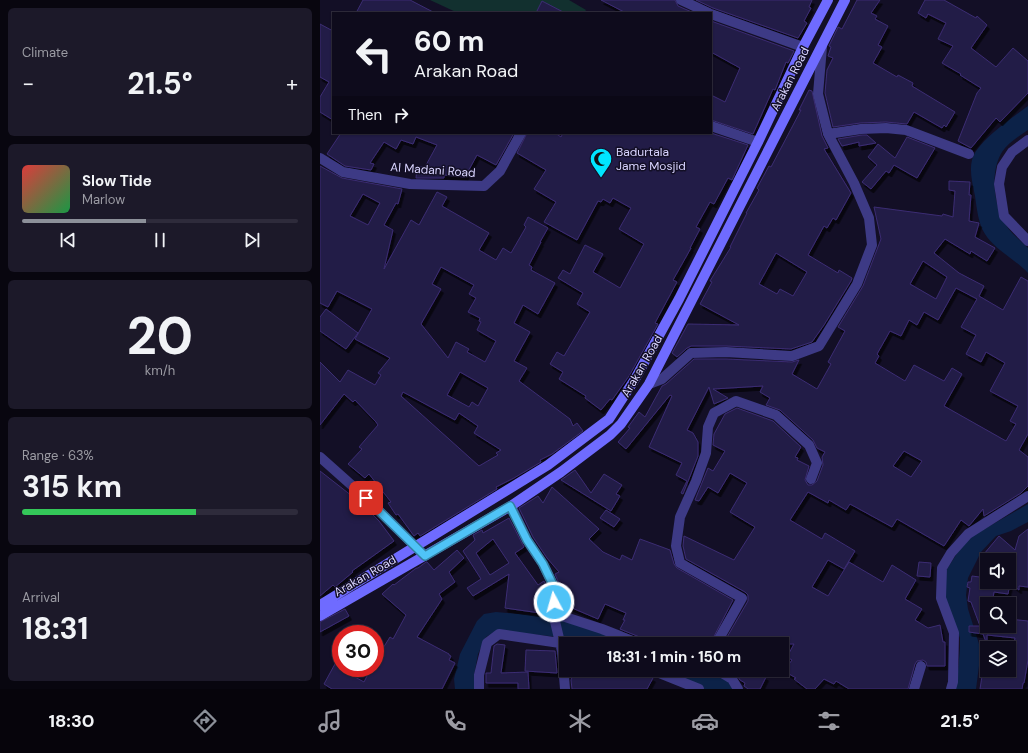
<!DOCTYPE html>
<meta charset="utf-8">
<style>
:root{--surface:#0e0b1c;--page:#1c1929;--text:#f1f3f6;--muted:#9b9ba3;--line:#2e2b3b;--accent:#8c9099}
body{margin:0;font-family:"DM Sans",sans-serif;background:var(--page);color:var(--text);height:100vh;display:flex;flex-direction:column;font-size:15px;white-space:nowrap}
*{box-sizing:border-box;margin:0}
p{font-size:13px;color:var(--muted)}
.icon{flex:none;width:22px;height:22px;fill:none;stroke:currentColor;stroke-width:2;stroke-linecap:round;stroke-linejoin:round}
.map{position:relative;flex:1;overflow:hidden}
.drawer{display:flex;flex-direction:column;gap:8px;padding:8px;background:#08060f;width:320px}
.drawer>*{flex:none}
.banner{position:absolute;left:12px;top:12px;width:380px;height:122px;border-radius:0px;box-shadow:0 1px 3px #0004,0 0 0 1px var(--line);background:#0e0b1c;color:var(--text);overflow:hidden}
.controls{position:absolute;left:660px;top:553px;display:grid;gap:8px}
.controls a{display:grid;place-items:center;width:36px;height:36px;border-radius:0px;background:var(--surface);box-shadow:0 1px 3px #0004,0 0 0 1px var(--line);font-size:20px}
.speed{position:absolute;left:12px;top:625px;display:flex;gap:8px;font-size:20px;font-weight:700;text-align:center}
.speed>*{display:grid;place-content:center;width:52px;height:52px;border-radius:50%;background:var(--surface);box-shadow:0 1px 3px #0004,0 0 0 1px var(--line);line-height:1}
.speed .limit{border:6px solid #d22;background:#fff;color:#111}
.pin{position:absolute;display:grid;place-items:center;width:34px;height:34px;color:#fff;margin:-17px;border-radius:8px;box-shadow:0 2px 6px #0006}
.me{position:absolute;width:44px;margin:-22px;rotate:354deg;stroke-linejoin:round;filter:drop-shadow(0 0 3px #0008)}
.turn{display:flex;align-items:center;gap:14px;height:84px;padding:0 16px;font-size:18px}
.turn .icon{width:52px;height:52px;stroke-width:2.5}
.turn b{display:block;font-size:28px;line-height:34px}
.then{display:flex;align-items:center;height:38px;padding:0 16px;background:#0003;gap:8px;font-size:15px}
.big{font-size:30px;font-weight:700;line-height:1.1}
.drawer .tile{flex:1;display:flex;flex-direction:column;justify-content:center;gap:6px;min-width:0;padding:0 14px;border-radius:6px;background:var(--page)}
.drawer .dial{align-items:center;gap:0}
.dial b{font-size:52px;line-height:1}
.song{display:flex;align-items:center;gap:12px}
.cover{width:48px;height:48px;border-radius:6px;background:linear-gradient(135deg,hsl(0 70% 55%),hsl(140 70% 35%))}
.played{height:4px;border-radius:2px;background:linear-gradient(90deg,var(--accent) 45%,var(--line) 45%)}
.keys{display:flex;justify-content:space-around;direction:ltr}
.heat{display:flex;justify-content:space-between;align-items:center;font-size:22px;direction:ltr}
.charge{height:6px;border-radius:3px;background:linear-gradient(90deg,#34c759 63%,var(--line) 0)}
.trip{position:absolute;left:239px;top:637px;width:230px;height:40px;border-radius:0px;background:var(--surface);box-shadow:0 1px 3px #0004,0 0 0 1px var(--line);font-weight:700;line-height:40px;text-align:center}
.dock{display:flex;height:64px;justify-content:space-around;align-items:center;background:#06040b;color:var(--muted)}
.dock .icon{width:28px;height:28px}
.dock .current{color:var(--accent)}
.dock b{font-size:18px;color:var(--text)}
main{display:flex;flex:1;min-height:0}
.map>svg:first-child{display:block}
</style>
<main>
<section class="drawer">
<div class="tile"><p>Climate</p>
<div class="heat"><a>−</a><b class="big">21.5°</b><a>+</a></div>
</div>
<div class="tile">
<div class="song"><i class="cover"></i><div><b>Slow Tide</b><p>Marlow</p></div></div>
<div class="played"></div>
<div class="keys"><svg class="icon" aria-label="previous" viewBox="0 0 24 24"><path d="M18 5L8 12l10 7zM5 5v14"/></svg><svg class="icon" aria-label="pause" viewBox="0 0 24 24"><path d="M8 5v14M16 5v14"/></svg><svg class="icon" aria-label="next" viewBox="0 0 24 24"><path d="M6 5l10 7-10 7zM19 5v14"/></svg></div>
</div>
<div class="tile dial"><b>20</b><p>km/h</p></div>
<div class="tile"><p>Range · 63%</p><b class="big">315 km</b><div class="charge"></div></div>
<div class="tile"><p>Arrival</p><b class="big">18:31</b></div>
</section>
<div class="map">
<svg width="708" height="689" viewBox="0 0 708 689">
<defs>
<filter id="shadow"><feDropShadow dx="2.5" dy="4" stdDeviation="0" flood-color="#0009"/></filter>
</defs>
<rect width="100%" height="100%" fill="#130f26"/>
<!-- green -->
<path fill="#12302f" d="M 110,0 L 249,0 L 266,10 L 264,13 L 138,13 Z"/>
<!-- water -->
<path fill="#0c2248" d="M 708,106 L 708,130 C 699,136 688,143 682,152 C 669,173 674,209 688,228 C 693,235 702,242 708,248 L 708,273 C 695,259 675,250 665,234 C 658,223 657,209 655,196 C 653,185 649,172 652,160 C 656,142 693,117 708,106 Z
M 708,504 L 708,522 L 691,531 L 676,536 L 661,552 L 648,578 L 646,595 L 648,609 L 659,644 L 659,666 L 656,689 L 634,689 L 638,671 L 640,648 L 640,638 L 626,601 L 624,582 L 627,569 L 643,544 L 654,535 Z
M 176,612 L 222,616 L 250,622 L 311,644 L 270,644 L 248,638 L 191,632 L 174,632 L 166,637 L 158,654 L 154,676 L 154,689 L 135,689 L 134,679 L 140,654 L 157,621 L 164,614 Z
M 336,670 L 389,670 L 404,677 L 415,689 L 382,689 Z"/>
<!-- building -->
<path fill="#241b47" stroke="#3b2d73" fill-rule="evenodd" filter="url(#shadow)" d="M 43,0 L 90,0 L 115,13 L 36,13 Z
M 281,0 L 355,0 L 358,6 L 374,13 L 306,13 Z
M 376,0 L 492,0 L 489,7 L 491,8 L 484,21 L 487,23 L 478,38 L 393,8 Z
M 537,0 L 560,0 L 551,13 L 557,16 L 555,19 L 568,26 L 558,45 L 562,47 L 553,63 L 577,77 L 578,75 L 593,83 L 592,86 L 635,112 L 626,127 L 624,125 L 622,128 L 594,112 L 587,124 L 566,122 L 540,123 L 513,127 L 505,93 L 507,70 L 513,58 L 508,56 L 511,47 L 509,46 L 518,27 L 522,29 Z
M 605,0 L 624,0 L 656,18 L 657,16 L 667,25 L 651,48 L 676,67 L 693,48 L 708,61 L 708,93 L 680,122 L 676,118 L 651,148 L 638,141 L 657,93 L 661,88 L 640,75 L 641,74 L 622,63 L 633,46 L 618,39 L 626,23 L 608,14 L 606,18 L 598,13 Z
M 222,1 L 245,13 L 216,13 Z
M 391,21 L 474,51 L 468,63 L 466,62 L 455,90 L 453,89 L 433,134 L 391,120 L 391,95 L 405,102 L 420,68 L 391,52 Z
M 0,24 L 13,31 L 13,120 L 0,112 L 0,97 L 9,82 L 0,77 Z
M 489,90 L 492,91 L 502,136 L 508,148 L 504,149 L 531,193 L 516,220 L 513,218 L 507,228 L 504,226 L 488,255 L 518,273 L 519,270 L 532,278 L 531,281 L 504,325 L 492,342 L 471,349 L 406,346 L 371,346 L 367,348 L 357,357 L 352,353 L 368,324 L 419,325 L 380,304 L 392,282 L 390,281 L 411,247 L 410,247 L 427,213 L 426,213 L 439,190 L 437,188 L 449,166 L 451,167 L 481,110 L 479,110 ZM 456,253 L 487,272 L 473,296 L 460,289 L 457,294 L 439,284 Z
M 21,133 L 194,133 L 176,165 L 157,155 L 145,177 L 124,175 L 124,178 L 96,178 L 97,167 L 105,167 L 117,145 L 96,137 L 93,144 L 81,140 L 76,149 L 64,142 L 50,163 L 54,164 L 51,170 L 25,166 L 7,154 Z
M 207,133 L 235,133 L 241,137 L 243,133 L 391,133 L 428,145 L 412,180 L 408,178 L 394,204 L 390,202 L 376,227 L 380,229 L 370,248 L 371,248 L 353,280 L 357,282 L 335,323 L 338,324 L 309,376 L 292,400 L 290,399 L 281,410 L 265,398 L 266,396 L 239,379 L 243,372 L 230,364 L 237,352 L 244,356 L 270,312 L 257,304 L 263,293 L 238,278 L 243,270 L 250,274 L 265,245 L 283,254 L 273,272 L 300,288 L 324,244 L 299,229 L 311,208 L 293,198 L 290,203 L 283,199 L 281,202 L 278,201 L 257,240 L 224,222 L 236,202 L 214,189 L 226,170 L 197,153 Z
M 542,135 L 547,135 L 556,143 L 539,146 L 539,142 L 522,146 L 518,139 Z
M 587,137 L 615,148 L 597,178 L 574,165 L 569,173 L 566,171 L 551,189 L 542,182 L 557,165 L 548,157 L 558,144 L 575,158 Z
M 0,166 L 22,178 L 82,189 L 78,204 L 76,203 L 64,225 L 73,230 L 64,269 L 91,220 L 99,225 L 117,192 L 127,197 L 122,206 L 169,233 L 159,250 L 176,260 L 183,248 L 191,253 L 206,227 L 204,225 L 208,217 L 228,228 L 220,242 L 221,242 L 209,265 L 212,267 L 211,270 L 235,283 L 218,314 L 203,305 L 194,323 L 210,332 L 194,361 L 207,368 L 199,381 L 250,419 L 253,426 L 257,423 L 263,431 L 232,454 L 220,460 L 221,462 L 194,478 L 176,487 L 177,489 L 100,536 L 98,533 L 94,536 L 78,514 L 76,515 L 68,503 L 71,502 L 49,474 L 45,478 L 28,464 L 42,449 L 39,447 L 58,425 L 56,422 L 35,400 L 33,402 L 24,394 L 0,425 L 0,362 L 20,382 L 28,370 L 55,385 L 61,375 L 58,373 L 70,358 L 35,339 L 52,309 L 17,291 L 8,307 L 0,303 ZM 43,194 L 60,203 L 48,225 L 30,216 ZM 121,267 L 154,285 L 149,294 L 156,298 L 148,312 L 160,318 L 159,321 L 161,322 L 157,330 L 176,341 L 165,362 L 147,352 L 149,349 L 136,342 L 128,358 L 101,324 L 121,289 L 112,284 ZM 140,372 L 168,388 L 158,406 L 152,402 L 149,407 L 127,395 ZM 83,392 L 135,420 L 139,413 L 158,426 L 154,433 L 181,450 L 176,453 L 178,455 L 159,466 L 81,396 Z
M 629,181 L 650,182 L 649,195 L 651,195 L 649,221 L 659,223 L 655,237 L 675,248 L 667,261 L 651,251 L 650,254 L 625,239 L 614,253 L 639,273 L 664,286 L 659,296 L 683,310 L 701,277 L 708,281 L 708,434 L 699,450 L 708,457 L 708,486 L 701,493 L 664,516 L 663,509 L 649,526 L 641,520 L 624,546 L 577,519 L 572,527 L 530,504 L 526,510 L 509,500 L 508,503 L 488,492 L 470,520 L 502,539 L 505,533 L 535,551 L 524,569 L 508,560 L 492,587 L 508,596 L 529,562 L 563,582 L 572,565 L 596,580 L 585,599 L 602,609 L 595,620 L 608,628 L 620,625 L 623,642 L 625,642 L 625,666 L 607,666 L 606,662 L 603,660 L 597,661 L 595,664 L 588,689 L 529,689 L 516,681 L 514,684 L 504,679 L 495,689 L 487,689 L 474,679 L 476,678 L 464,671 L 472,660 L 467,657 L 474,644 L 403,644 L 428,601 L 428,595 L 425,592 L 366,559 L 363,546 L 364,536 L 414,560 L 435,527 L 410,512 L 427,483 L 410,473 L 398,493 L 388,487 L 379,501 L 375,500 L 388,468 L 393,471 L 405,451 L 393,445 L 394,434 L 405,414 L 417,408 L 453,421 L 481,447 L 475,457 L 478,458 L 477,460 L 489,466 L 485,480 L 488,485 L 492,485 L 497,481 L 503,465 L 502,457 L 505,452 L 497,448 L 493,440 L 460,410 L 446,405 L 450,398 L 440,392 L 443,386 L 393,389 L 408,398 L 394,404 L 389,387 L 367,430 L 373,433 L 378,442 L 378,456 L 363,494 L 361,493 L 367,481 L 356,475 L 362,463 L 329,447 L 352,396 L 350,395 L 306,449 L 298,442 L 310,428 L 308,427 L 319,412 L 325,417 L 342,386 L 346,384 L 374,359 L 406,359 L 472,362 L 479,360 L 472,374 L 497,389 L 511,364 L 508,362 L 525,331 L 518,327 L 543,286 L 561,239 L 554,207 L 622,216 L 623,214 L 633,217 L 635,191 L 629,190 ZM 603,261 L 627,277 L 616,299 L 590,284 ZM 636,288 L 657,299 L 641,327 L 656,335 L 646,354 L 661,362 L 666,352 L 685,363 L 670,391 L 698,406 L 690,421 L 696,424 L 686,441 L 624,406 L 642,374 L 632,368 L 624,381 L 594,365 L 585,381 L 555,363 L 559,356 L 557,354 L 570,331 L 581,336 L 589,320 L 597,325 L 604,312 L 618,320 ZM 584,451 L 602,461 L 591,477 L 573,466 Z
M 6,309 L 38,333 L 26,349 L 0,331 L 0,317 Z
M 255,470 L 271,493 L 284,474 L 302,485 L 296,494 L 300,496 L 291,511 L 241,480 Z
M 0,471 L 41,503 L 59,521 L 74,541 L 32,571 L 33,572 L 15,587 L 13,585 L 0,596 Z
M 232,487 L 279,529 L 269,539 L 283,552 L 300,560 L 302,555 L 312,560 L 320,539 L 350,550 L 354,564 L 357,568 L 413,600 L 390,644 L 338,644 L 328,638 L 326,642 L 322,638 L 300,629 L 305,620 L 303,620 L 306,613 L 285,604 L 278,619 L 245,605 L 245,610 L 240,608 L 242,591 L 235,574 L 239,572 L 227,558 L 213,537 L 199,508 L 218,496 L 223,503 Z
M 286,510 L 300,519 L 294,527 L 280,518 Z
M 189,518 L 204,547 L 195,553 L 218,585 L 224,581 L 229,592 L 227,614 L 185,608 L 189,574 L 153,596 L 147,588 L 161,579 L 143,551 L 155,540 L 153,535 L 162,530 L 163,533 ZM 173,539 L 189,563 L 170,575 L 156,553 Z
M 708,529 L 708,587 L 699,586 L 699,590 L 690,583 L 688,594 L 674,592 L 672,604 L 667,604 L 667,626 L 689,626 L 689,619 L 708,621 L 708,660 L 704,683 L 703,683 L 702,689 L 660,689 L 663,670 L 687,674 L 687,672 L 689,672 L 695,638 L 667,635 L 667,642 L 666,642 L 663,634 L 649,632 L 649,626 L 660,626 L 651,602 L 648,601 L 650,588 L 647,587 L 648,582 L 651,582 L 652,576 L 667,578 L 667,582 L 689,582 L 689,560 L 659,560 L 679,536 L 695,550 L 699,536 Z
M 137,550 L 144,558 L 129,572 L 135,582 L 119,594 L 122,599 L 97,637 L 129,654 L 129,655 L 131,656 L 129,660 L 135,663 L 122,689 L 12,689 L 4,684 L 21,653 L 21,668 L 26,668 L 24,671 L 44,682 L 51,668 L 55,668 L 55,662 L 60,653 L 70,637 L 73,639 L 86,615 L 62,594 L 73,584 L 74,585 L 95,569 L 97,568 L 98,568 L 106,562 L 107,562 L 114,570 Z
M 599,562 L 611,563 L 610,577 L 597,576 Z
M 25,609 L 29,616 L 0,632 L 0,622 Z
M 177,644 L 185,645 L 181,673 L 208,672 L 209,689 L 198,689 L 198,683 L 166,683 L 166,673 L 171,673 L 174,646 Z
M 206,650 L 235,651 L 237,673 L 205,671 Z
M 255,670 L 316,670 L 333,678 L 327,689 L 252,689 L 251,680 Z
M 410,670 L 433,670 L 446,677 L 440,689 L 428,689 L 424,686 L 425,683 L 420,680 L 416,674 Z"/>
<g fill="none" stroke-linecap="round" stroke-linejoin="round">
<!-- minor -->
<path stroke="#3d3a85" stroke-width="10" d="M 361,0 L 389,13
M 391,14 L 483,47
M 508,134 L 541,129 L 566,128 L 586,130 L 649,154
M 708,140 L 692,152 L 682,167 L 679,184 L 684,216 L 708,241
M 329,384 L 342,379 L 371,353 L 406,352 L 472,356 L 499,346 L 537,284 L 552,245 L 549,218 L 534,183 L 508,134 L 498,94 L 502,47
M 191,506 L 207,540 L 223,564 L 236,591 L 233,613 L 242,651 L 245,689
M 233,613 L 282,629 L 320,644
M 396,644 L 422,598 L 360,563 L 356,546 L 360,517 L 376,481 L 386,453 L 388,427 L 394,413 L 416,401 L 456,415 L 489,445 L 497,463 L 491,479
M 332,670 L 379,689
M 397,670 L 412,679 L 418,689
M 159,689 L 159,675 L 167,643 L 179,634 L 240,643 L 262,644
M 594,689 L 601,666
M 631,689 L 633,682 L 634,633 L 621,598 L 622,568 L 631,553 L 648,534 L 708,496"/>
<!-- tertiary -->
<path stroke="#3d3a85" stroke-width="10" d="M 391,126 L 438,142
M 0,158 L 23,172 L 90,184 L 164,186 L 180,171 L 201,133
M 0,457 L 46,498 L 105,556"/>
<!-- secondary -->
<path stroke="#6f6bff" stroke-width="10" d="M 0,605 L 228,465 L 289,419 L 315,379 L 359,299 L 438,142 L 483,47 L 508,0
M 0,616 L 191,506 L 241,472 L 290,435 L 301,424 L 329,384 L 525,0"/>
</g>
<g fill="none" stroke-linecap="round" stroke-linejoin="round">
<!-- route casing -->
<g stroke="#337fa1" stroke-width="10">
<path id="route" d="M 46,498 L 105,556 L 190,506 L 207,540 L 223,564 L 236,591 L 234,602"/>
</g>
<!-- route -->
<use href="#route" stroke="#4fc3f7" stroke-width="7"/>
</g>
<!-- icons -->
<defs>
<g id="mosque-pin" transform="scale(1.15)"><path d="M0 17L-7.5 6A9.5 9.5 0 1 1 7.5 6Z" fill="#00e5ff" stroke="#130f26"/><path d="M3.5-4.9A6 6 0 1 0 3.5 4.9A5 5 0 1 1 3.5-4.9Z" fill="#111"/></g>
</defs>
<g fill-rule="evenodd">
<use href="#mosque-pin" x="281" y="159"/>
</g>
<g text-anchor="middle" stroke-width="3" stroke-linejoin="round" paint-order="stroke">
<!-- street labels -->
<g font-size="12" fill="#d9d4ff" stroke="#130f26">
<text transform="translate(470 79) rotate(-63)" y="4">Arakan Road</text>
<text transform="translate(113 170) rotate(4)" y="4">Al Madani Road</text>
<text transform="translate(322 366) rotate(-60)" y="4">Arakan Road</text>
<text transform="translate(45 576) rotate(-30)" y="4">Arakan Road</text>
</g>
<!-- poi labels -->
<g font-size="12" fill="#d9d4ff" stroke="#130f26" text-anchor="start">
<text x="296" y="156">Badurtala<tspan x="296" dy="14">Jame Mosjid</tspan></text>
</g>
</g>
</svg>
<div class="controls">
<a><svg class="icon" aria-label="sound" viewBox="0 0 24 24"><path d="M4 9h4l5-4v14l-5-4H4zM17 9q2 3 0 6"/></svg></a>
<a><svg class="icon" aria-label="search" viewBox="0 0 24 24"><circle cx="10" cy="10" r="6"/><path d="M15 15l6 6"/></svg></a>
<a><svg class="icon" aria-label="layers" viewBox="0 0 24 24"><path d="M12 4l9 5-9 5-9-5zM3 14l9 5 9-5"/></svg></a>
</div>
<div class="speed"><div class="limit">30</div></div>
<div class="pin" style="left:46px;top:498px;background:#d93025"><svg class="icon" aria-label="arrive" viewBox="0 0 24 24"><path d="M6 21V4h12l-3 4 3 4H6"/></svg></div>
<svg class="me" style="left:234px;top:602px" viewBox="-20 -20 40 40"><circle r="17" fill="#4fc3f7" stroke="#fff" stroke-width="3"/><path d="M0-11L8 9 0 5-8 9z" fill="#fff"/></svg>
<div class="trip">18:31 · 1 min · 150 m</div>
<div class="banner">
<div class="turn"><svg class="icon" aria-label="left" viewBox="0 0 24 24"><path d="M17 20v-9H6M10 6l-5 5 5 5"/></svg><div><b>60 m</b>Arakan Road</div></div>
<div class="then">Then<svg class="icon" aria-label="right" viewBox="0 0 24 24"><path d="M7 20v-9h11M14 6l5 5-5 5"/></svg></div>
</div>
</div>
</main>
<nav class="dock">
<b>18:30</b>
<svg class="icon current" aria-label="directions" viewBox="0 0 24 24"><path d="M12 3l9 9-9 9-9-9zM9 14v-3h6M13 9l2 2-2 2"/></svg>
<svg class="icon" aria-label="music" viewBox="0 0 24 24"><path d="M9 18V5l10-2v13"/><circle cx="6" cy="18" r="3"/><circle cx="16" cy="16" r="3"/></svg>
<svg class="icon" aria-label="phone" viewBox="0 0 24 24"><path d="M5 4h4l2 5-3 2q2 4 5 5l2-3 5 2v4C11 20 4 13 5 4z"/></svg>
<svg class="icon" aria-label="climate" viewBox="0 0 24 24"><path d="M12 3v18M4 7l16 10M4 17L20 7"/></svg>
<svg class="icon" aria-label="car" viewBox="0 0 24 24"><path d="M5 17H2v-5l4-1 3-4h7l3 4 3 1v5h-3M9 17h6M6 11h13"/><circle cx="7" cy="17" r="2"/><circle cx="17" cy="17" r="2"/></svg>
<svg class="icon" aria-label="filters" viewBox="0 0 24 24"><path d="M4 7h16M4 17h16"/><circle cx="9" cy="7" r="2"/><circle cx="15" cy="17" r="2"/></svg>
<b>21.5°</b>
</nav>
